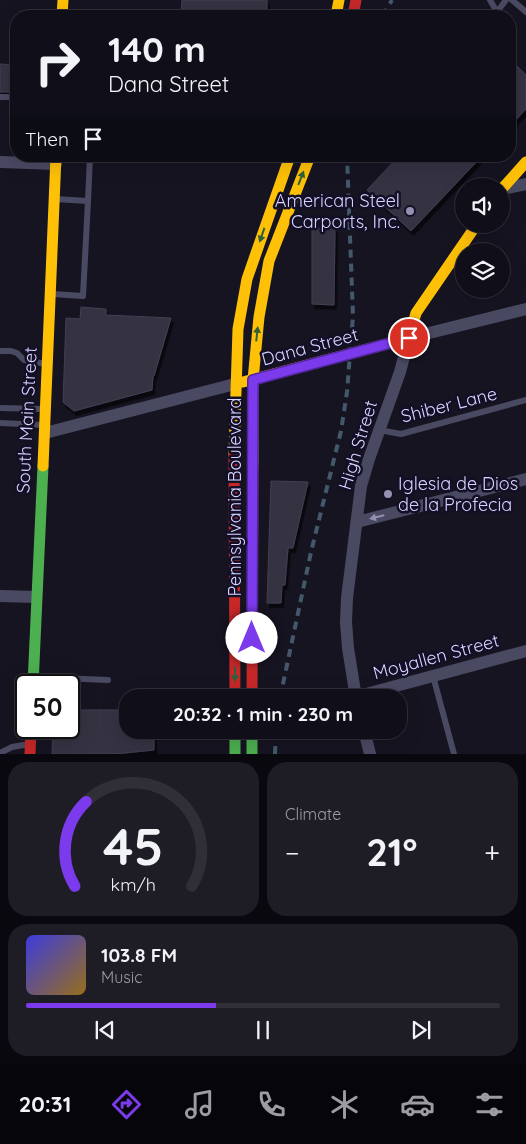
<!DOCTYPE html>
<meta charset="utf-8">
<style>
:root{--surface:#100f19;--page:#1e1d26;--text:#f1f3f6;--muted:#9c9ca2;--line:#302f38;--accent:#7c3aed}
body{margin:0;font-family:Quicksand,sans-serif;background:var(--page);color:var(--text);height:100vh;display:flex;flex-direction:column;font-size:19px;white-space:nowrap}
*{box-sizing:border-box;margin:0}
p{font-size:16px;color:var(--muted)}
.icon{flex:none;width:28px;height:28px;fill:none;stroke:currentColor;stroke-width:2;stroke-linecap:round;stroke-linejoin:round}
.map{position:relative;height:754px;overflow:hidden}
.drawer{display:flex;flex-direction:column;gap:8px;padding:8px;background:#09080e;flex:1}
.drawer>*{flex:none}
.top-card{position:absolute;left:10px;top:10px;width:506px;height:152px;border-radius:20px;box-shadow:0 5px 20px #0002,0 0 0 1px var(--line);background:#100f19;color:var(--text);overflow:hidden}
.buttons{position:absolute;left:455px;top:178px;display:grid;gap:10px}
.buttons a{display:grid;place-items:center;width:55px;height:55px;border-radius:50%;background:var(--surface);box-shadow:0 5px 20px #0002,0 0 0 1px var(--line);font-size:25px}
.speed{position:absolute;left:15px;top:674px;display:flex;gap:10px;font-size:25px;font-weight:700;text-align:center}
.speed>*{display:grid;place-content:center;width:65px;height:65px;border-radius:50%;background:var(--surface);box-shadow:0 5px 20px #0002,0 0 0 1px var(--line);line-height:1}
.speed .limit{border:2px solid #111;border-radius:8px;background:#fff;color:#111}
.pin{position:absolute;display:grid;place-items:center;width:42px;height:42px;color:#fff;margin:-21px;border:2px solid #fff;border-radius:50%;box-shadow:0 1px 5px #0007}
.me{position:absolute;width:55px;margin:-28px;rotate:0deg;stroke-linejoin:round;filter:drop-shadow(0 0 4px #0008)}
.turn{display:flex;align-items:center;gap:18px;height:105px;padding:0 15px;font-size:22px}
.turn .icon{width:65px;height:65px;stroke-width:2.5}
.turn b{display:block;font-size:35px;line-height:42px}
.then{display:flex;align-items:center;height:48px;padding:0 15px;background:#0003;gap:10px;font-size:19px}
.big{font-size:38px;font-weight:800;line-height:1.1}
.drawer .card{flex:1;display:flex;flex-direction:column;justify-content:center;gap:8px;min-width:0;padding:0 18px;border-radius:20px;background:var(--page)}
.drawer .dial{align-items:center;gap:0}
.dial svg{height:130px;overflow:visible;fill:none;stroke:var(--line);stroke-width:7;stroke-linecap:round;text-anchor:middle}
.dial text{fill:var(--text);stroke:none}
.song{display:flex;align-items:center;gap:15px}
.cover{width:60px;height:60px;border-radius:8px;background:linear-gradient(135deg,hsl(240 70% 55%),hsl(40 70% 35%))}
.played{height:5px;border-radius:2px;background:linear-gradient(90deg,var(--accent) 40%,var(--line) 40%)}
.keys{display:flex;justify-content:space-around;direction:ltr}
.heat{display:flex;justify-content:space-between;align-items:center;font-size:28px;direction:ltr}
.drawer .tiles{flex:1;display:grid;gap:8px;grid-template-columns:1fr 1fr}
.card:last-child{grid-column:span 2}
.trip{position:absolute;left:119px;top:689px;width:288px;height:50px;border-radius:20px;background:var(--surface);box-shadow:0 5px 20px #0002,0 0 0 1px var(--line);font-weight:800;line-height:50px;text-align:center}
.dock{display:flex;height:80px;justify-content:space-around;align-items:center;background:#06060a;color:var(--muted)}
.dock .icon{width:35px;height:35px}
.dock .current{color:var(--accent)}
.dock b{font-size:22px;color:var(--text)}
.map>svg:first-child{display:block}
</style>
<div class="map">
<svg width="526" height="754" viewBox="0 0 526 754">
<defs>
<filter id="shadow"><feDropShadow dx="2.5" dy="4.5" stdDeviation="0" flood-color="#0009"/></filter>
</defs>
<rect width="100%" height="100%" fill="#161421"/>
<!-- building -->
<path fill="#343243" stroke="#433f54" filter="url(#shadow)" d="M 182,0 L 267,0 L 267,16 L 181,16 Z
M 510,59 L 526,75 L 526,109 L 510,126 Z
M 0,64 L 16,65 L 16,92 L 0,92 Z
M 399,156 L 482,156 L 411,231 L 367,190 Z
M 312,228 L 335,228 L 334,305 L 312,304 Z
M 81,307 L 106,309 L 106,315 L 171,318 L 154,376 L 153,376 L 152,390 L 74,411 L 63,402 L 66,318 L 80,319 Z
M 271,481 L 308,482 L 293,548 L 288,548 L 285,585 L 282,585 L 281,603 L 267,603 Z
M 69,710 L 128,710 L 128,730 L 154,730 L 154,750 L 115,754 L 52,754 L 53,728 L 69,728 Z"/>
<g fill="none" stroke-linecap="round" stroke-linejoin="round">
<!-- lane -->
<path stroke="#4a4962" stroke-width="6" d="M 490,0 L 497,12
M 512,0 L 526,12
M 494,16 L 506,0
M 0,97 L 16,97
M 55,199 L 88,201 L 90,156
M 52,294 L 83,296 L 88,201
M 0,351 L 11,351 L 17,353 L 24,360 L 46,364
M 0,408 L 44,409
M 0,423 L 44,425
M 379,430 L 401,434 L 526,400
M 433,676 L 454,754
M 35,677 L 108,680
M 0,753 L 12,747 L 29,744"/>
<!-- street -->
<path stroke="#4a4962" stroke-width="12" d="M 0,162 L 56,164
M 502,189 L 526,184
M 45,433 L 235,384
M 357,522 L 526,479
M 0,596 L 36,597
M 355,697 L 526,651
M 356,698 L 348,648 L 346,622 L 347,598 L 361,486 L 369,459 L 400,372 L 409,338 L 526,309
M 364,730 L 370,754"/>
<!-- fast -->
<path stroke="#4caf50" stroke-width="11" d="M 33,685 L 43,466
M 235,730 L 235,754
M 252,730 L 252,754"/>
<!-- slow -->
<path stroke="#ffc107" stroke-width="11" d="M 62,16 L 63,0
M 336,16 L 339,0
M 501,190 L 526,162
M 243,382 L 409,338 L 416,313 L 477,224
M 234,454 L 238,329 L 247,279 L 290,156
M 253,464 L 253,380 L 259,317 L 269,261 L 310,156
M 43,466 L 56,156"/>
<!-- jam -->
<path stroke="#c62828" stroke-width="11" d="M 353,16 L 356,0
M 234,454 L 235,698
M 252,698 L 253,464
M 30,754 L 31,728"/>
<!-- rail -->
<path stroke="#43596b" stroke-width="4" stroke-dasharray="8 6" stroke-linecap="butt" d="M 383,16 L 392,0
M 280,698 L 311,552 L 341,431 L 347,392 L 353,316 L 347,156
M 275,754 L 276,730"/>
</g>
<!-- one-way arrows -->
<defs><path id="oneway-solid" d="M-6-.8H1V-3.2L6.5 0L1 3.2V.8H-6Z" transform="scale(1.25)"/></defs>
<g fill="#305f3b">
<use href="#oneway-solid" transform="translate(301 178) rotate(-69)"/>
<use href="#oneway-solid" transform="translate(262 235) rotate(109)"/>
<use href="#oneway-solid" transform="translate(257 334) rotate(-84)"/>
<use href="#oneway-solid" transform="translate(235 674) rotate(90)"/>
</g>
<use fill="#928eb0" href="#oneway-solid" transform="translate(377 517) rotate(166)"/>
<g fill="none" stroke-linecap="round" stroke-linejoin="round">
<!-- route casing -->
<g stroke="#51269a" stroke-width="12">
<path id="route" d="M 252,638 L 253,380 L 409,338"/>
</g>
<!-- route -->
<use href="#route" stroke="#7c3aed" stroke-width="9"/>
</g>
<!-- markers -->
<g fill="#9591b1" stroke="#130f26" stroke-width="2">
<circle cx="410" cy="211" r="5"/>
<circle cx="388" cy="494" r="5"/>
</g>
<g text-anchor="middle" stroke-width="5" stroke-linejoin="round" paint-order="stroke">
<!-- poi labels -->
<g font-size="18" fill="#d9d4ff" stroke="#130f26" text-anchor="end">
<text x="400" y="207">American Steel<tspan x="400" dy="21">Carports, Inc.</tspan></text>
<text x="398" y="490" text-anchor="start">Iglesia de Dios<tspan x="398" dy="21">de la Profecia</tspan></text>
</g>
<!-- street labels -->
<g font-size="18" fill="#d9d4ff" stroke="#130f26">
<text transform="translate(310 347) rotate(-15)" y="6">Dana Street</text>
<text transform="translate(449 405) rotate(-14)" y="6">Shiber Lane</text>
<text transform="translate(27 420) rotate(-87)" y="6">South Main Street</text>
<text transform="translate(358 445) rotate(-73)" y="6">High Street</text>
<text transform="translate(235 497) rotate(-90)" y="6">Pennsylvania Boulevard</text>
<text transform="translate(436 657) rotate(-15)" y="6">Moyallen Street</text>
</g>
</g>
</svg>
<div class="buttons">
<a><svg class="icon" aria-label="sound" viewBox="0 0 24 24"><path d="M4 9h4l5-4v14l-5-4H4zM17 9q2 3 0 6"/></svg></a>
<a><svg class="icon" aria-label="layers" viewBox="0 0 24 24"><path d="M12 4l9 5-9 5-9-5zM3 14l9 5 9-5"/></svg></a>
</div>
<div class="speed"><div class="limit">50</div></div>
<div class="pin" style="left:409px;top:338px;background:#d93025"><svg class="icon" aria-label="arrive" viewBox="0 0 24 24"><path d="M6 21V4h12l-3 4 3 4H6"/></svg></div>
<svg class="me" style="left:252px;top:638px" viewBox="-20 -20 40 40"><circle r="19" fill="#fff"/><path d="M0-13L10 11 0 6-10 11z" fill="#7c3aed"/></svg>
<div class="trip">20:32 · 1 min · 230 m</div>
<div class="top-card">
<div class="turn"><svg class="icon" aria-label="right" viewBox="0 0 24 24"><path d="M7 20v-9h11M14 6l5 5-5 5"/></svg><div><b>140 m</b>Dana Street</div></div>
<div class="then">Then<svg class="icon" aria-label="arrive" viewBox="0 0 24 24"><path d="M6 21V4h12l-3 4 3 4H6"/></svg></div>
</div>
</div>
<section class="drawer">
<div class="tiles">
<div class="card dial"><svg viewBox="0 0 100 80">
<path d="M14 69A42 42 0 1 1 86 69"/>
<path d="M14 69A42 42 0 0 1 21 17" stroke="#7c3aed"/>
<text x="50" y="56" font-size="32" font-weight="700">45</text>
<text x="50" y="72" font-size="11">km/h</text>
</svg></div>
<div class="card"><p>Climate</p>
<div class="heat"><a>−</a><b class="big">21°</b><a>+</a></div>
</div>
<div class="card">
<div class="song"><i class="cover"></i><div><b>103.8 FM</b><p>Music</p></div></div>
<div class="played"></div>
<div class="keys"><svg class="icon" aria-label="previous" viewBox="0 0 24 24"><path d="M18 5L8 12l10 7zM5 5v14"/></svg><svg class="icon" aria-label="pause" viewBox="0 0 24 24"><path d="M8 5v14M16 5v14"/></svg><svg class="icon" aria-label="next" viewBox="0 0 24 24"><path d="M6 5l10 7-10 7zM19 5v14"/></svg></div>
</div>
</div>
</section>
<nav class="dock">
<b>20:31</b>
<svg class="icon current" aria-label="directions" viewBox="0 0 24 24"><path d="M12 3l9 9-9 9-9-9zM9 14v-3h6M13 9l2 2-2 2"/></svg>
<svg class="icon" aria-label="music" viewBox="0 0 24 24"><path d="M9 18V5l10-2v13"/><circle cx="6" cy="18" r="3"/><circle cx="16" cy="16" r="3"/></svg>
<svg class="icon" aria-label="phone" viewBox="0 0 24 24"><path d="M5 4h4l2 5-3 2q2 4 5 5l2-3 5 2v4C11 20 4 13 5 4z"/></svg>
<svg class="icon" aria-label="climate" viewBox="0 0 24 24"><path d="M12 3v18M4 7l16 10M4 17L20 7"/></svg>
<svg class="icon" aria-label="car" viewBox="0 0 24 24"><path d="M5 17H2v-5l4-1 3-4h7l3 4 3 1v5h-3M9 17h6M6 11h13"/><circle cx="7" cy="17" r="2"/><circle cx="17" cy="17" r="2"/></svg>
<svg class="icon" aria-label="filters" viewBox="0 0 24 24"><path d="M4 7h16M4 17h16"/><circle cx="9" cy="7" r="2"/><circle cx="15" cy="17" r="2"/></svg>
</nav>
